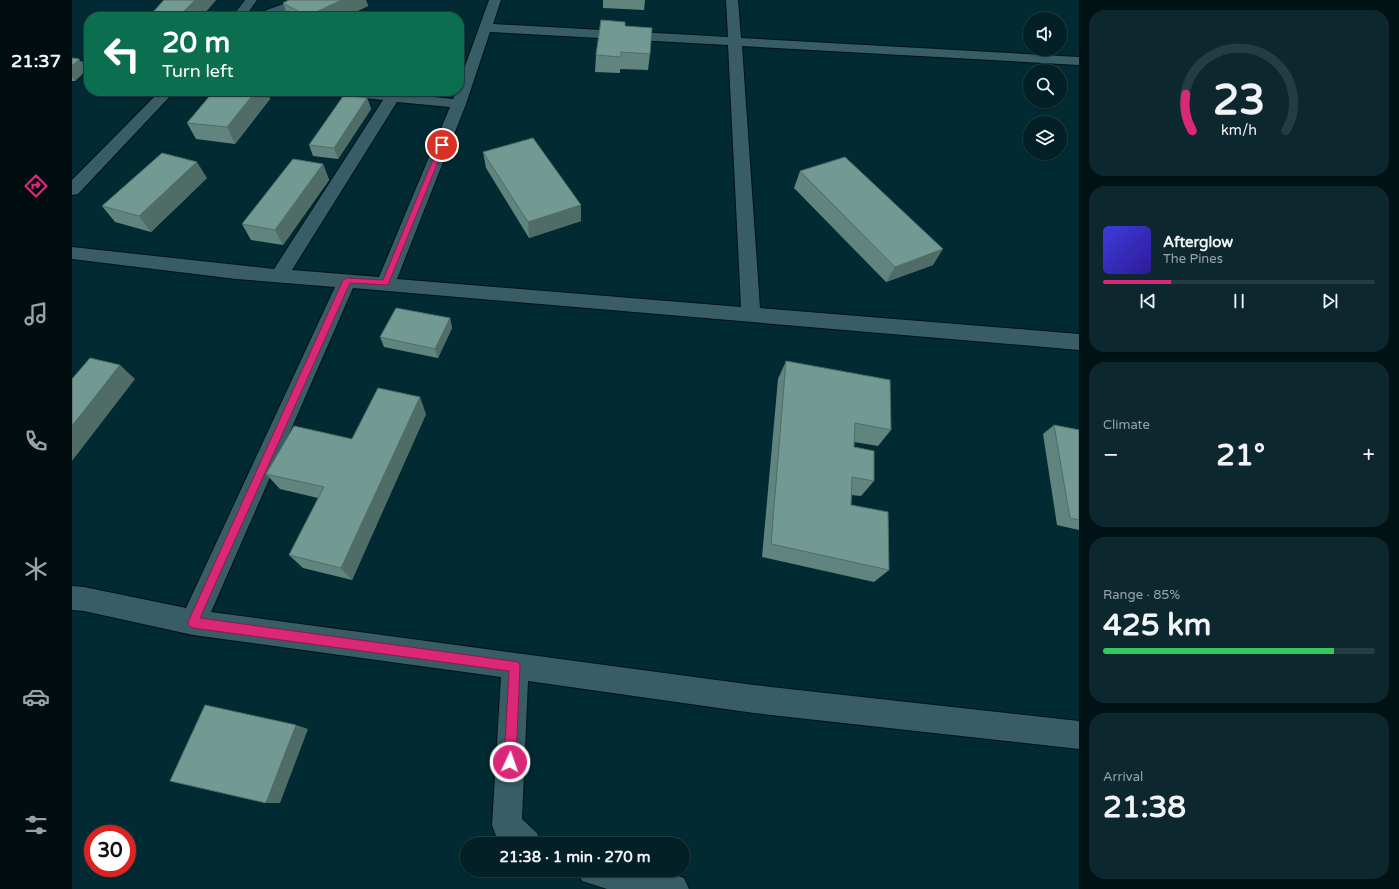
<!DOCTYPE html>
<meta charset="utf-8">
<style>
:root{--surface:#022026;--page:#0c282e;--text:#f1f3f6;--muted:#96a3a7;--line:#233e43;--accent:#db2777}
body{margin:0;font-family:"Varela Round",sans-serif;background:var(--page);color:var(--text);height:100vh;display:flex;flex-direction:column;font-size:15px;white-space:nowrap}
*{box-sizing:border-box;margin:0}
p{font-size:13px;color:var(--muted)}
.icon{flex:none;width:22px;height:22px;fill:none;stroke:currentColor;stroke-width:2;stroke-linecap:round;stroke-linejoin:round}
.map{position:relative;flex:1;overflow:hidden}
.drawer{display:flex;flex-direction:column;gap:10px;padding:10px;background:#011215;width:320px}
.drawer>*{flex:none}
.hud{position:absolute;left:12px;top:12px;width:380px;height:84px;border-radius:16px;box-shadow:0 1px 3px #0004,0 0 0 1px var(--line);background:#0b6e4f;color:#fff;overflow:hidden}
.tools{position:absolute;left:951px;top:12px;display:grid;gap:8px}
.tools a{display:grid;place-items:center;width:44px;height:44px;border-radius:50%;background:var(--surface);box-shadow:0 1px 3px #0004,0 0 0 1px var(--line);font-size:20px}
.speed{position:absolute;left:12px;top:825px;display:flex;gap:8px;font-size:20px;font-weight:700;text-align:center}
.speed>*{display:grid;place-content:center;width:52px;height:52px;border-radius:50%;background:var(--surface);box-shadow:0 1px 3px #0004,0 0 0 1px var(--line);line-height:1}
.speed .limit{border:6px solid #d22;background:#fff;color:#111}
.pin{position:absolute;display:grid;place-items:center;width:34px;height:34px;color:#fff;margin:-17px;border:2px solid #fff;border-radius:50%;box-shadow:0 1px 4px #0007}
.me{position:absolute;width:44px;margin:-22px;rotate:3deg;stroke-linejoin:round;filter:drop-shadow(0 0 3px #0008)}
.turn{display:flex;align-items:center;gap:14px;height:84px;padding:0 12px;font-size:18px}
.turn .icon{width:52px;height:52px;stroke-width:2.5}
.turn b{display:block;font-size:28px;line-height:34px}
.big{font-size:30px;font-weight:800;line-height:1.1}
.drawer .card{flex:1;display:flex;flex-direction:column;justify-content:center;gap:6px;min-width:0;padding:0 14px;border-radius:16px;background:var(--page)}
.drawer .dial{align-items:center;gap:0}
.dial svg{height:104px;overflow:visible;fill:none;stroke:var(--line);stroke-width:7;stroke-linecap:round;text-anchor:middle}
.dial text{fill:var(--text);stroke:none}
.song{display:flex;align-items:center;gap:12px}
.cover{width:48px;height:48px;border-radius:6px;background:linear-gradient(135deg,hsl(240 70% 55%),hsl(250 70% 35%))}
.played{height:4px;border-radius:2px;background:linear-gradient(90deg,var(--accent) 25%,var(--line) 25%)}
.keys{display:flex;justify-content:space-around;direction:ltr}
.heat{display:flex;justify-content:space-between;align-items:center;font-size:22px;direction:ltr}
.charge{height:6px;border-radius:3px;background:linear-gradient(90deg,#34c759 85%,var(--line) 0)}
.trip{position:absolute;left:388px;top:837px;width:230px;height:40px;border-radius:20px;background:var(--surface);box-shadow:0 1px 3px #0004,0 0 0 1px var(--line);font-weight:800;line-height:40px;text-align:center}
main{display:flex;flex:1;min-height:0}
.tabs{display:flex;flex-direction:column;width:72px;justify-content:space-around;align-items:center;background:#010d0f;color:var(--muted)}
.tabs .icon{width:28px;height:28px}
.tabs .current{color:var(--accent)}
.tabs b{font-size:18px;color:var(--text)}
.map>svg:first-child{display:block}
</style>
<main>
<nav class="tabs">
<b>21:37</b>
<svg class="icon current" aria-label="directions" viewBox="0 0 24 24"><path d="M12 3l9 9-9 9-9-9zM9 14v-3h6M13 9l2 2-2 2"/></svg>
<svg class="icon" aria-label="music" viewBox="0 0 24 24"><path d="M9 18V5l10-2v13"/><circle cx="6" cy="18" r="3"/><circle cx="16" cy="16" r="3"/></svg>
<svg class="icon" aria-label="phone" viewBox="0 0 24 24"><path d="M5 4h4l2 5-3 2q2 4 5 5l2-3 5 2v4C11 20 4 13 5 4z"/></svg>
<svg class="icon" aria-label="climate" viewBox="0 0 24 24"><path d="M12 3v18M4 7l16 10M4 17L20 7"/></svg>
<svg class="icon" aria-label="car" viewBox="0 0 24 24"><path d="M5 17H2v-5l4-1 3-4h7l3 4 3 1v5h-3M9 17h6M6 11h13"/><circle cx="7" cy="17" r="2"/><circle cx="17" cy="17" r="2"/></svg>
<svg class="icon" aria-label="filters" viewBox="0 0 24 24"><path d="M4 7h16M4 17h16"/><circle cx="9" cy="7" r="2"/><circle cx="15" cy="17" r="2"/></svg>
</nav>
<div class="map">
<svg width="1007" height="889" viewBox="0 0 1007 889">
<rect width="100%" height="100%" fill="#022a32"/>
<g fill="none" stroke-linecap="round" stroke-linejoin="round">
<!-- minor casing -->
<g stroke="#001217" stroke-width="2">
<path id="minor" d="M 173,0 L 185,0 L 173,17 L 160,17 Z
M 222,0 L 240,0 L 238,3 L 201,17 L 183,17 L 184,14 Z
M 417,0 L 429,0 L 421,24 L 656,37 L 654,0 L 666,0 L 669,38 L 1007,57 L 1007,65 L 670,46 L 688,308 L 1007,334 L 1007,350 L 281,288 L 139,612 L 682,685 L 1007,721 L 1007,749 L 682,713 L 456,681 L 450,819 L 465,833 L 469,844 L 433,844 L 424,836 L 420,825 L 429,677 L 121,635 L 12,611 L 0,610 L 0,586 L 12,587 L 114,608 L 263,287 L 164,279 L 0,259 L 0,247 L 202,269 L 311,100 L 263,95 L 258,94 L 256,91 L 305,91 L 381,99 L 384,91 L 387,91 L 387,83 ZM 418,32 L 656,45 L 669,307 L 325,279 L 394,104 ZM 325,102 L 378,107 L 307,277 L 220,270 Z
M 0,60 L 17,62 L 17,70 L 0,68 Z
M 88,91 L 103,91 L 6,194 L 0,195 L 0,180 Z
M 505,870 L 587,870 L 612,878 L 617,889 L 535,889 L 510,881 Z"/>
</g>
<!-- minor -->
<use href="#minor" fill="#385d66" fill-rule="evenodd"/>
</g>
<!-- wall -->
<path fill="#62847e" d="M 92,0 L 144,0 L 129,17 L 85,17 L 82,11 Z
M 217,0 L 294,0 L 296,6 L 272,17 L 216,17 L 211,3 Z
M 531,0 L 573,0 L 572,10 L 531,8 Z
M 553,22 L 553,26 L 578,54 L 576,70 L 548,69 L 548,73 L 523,72 L 524,55 Z
M 0,58 L 7,59 L 14,70 L 3,81 L 0,81 Z
M 142,91 L 194,91 L 198,99 L 163,144 L 124,139 L 115,123 Z
M 295,98 L 299,109 L 266,159 L 241,156 L 237,145 Z
M 411,152 L 509,221 L 457,238 L 414,168 Z
M 251,164 L 257,180 L 211,245 L 179,240 L 170,224 Z
M 728,171 L 861,265 L 814,282 L 722,188 Z
M 135,178 L 79,232 L 43,222 L 30,206 Z
M 378,318 L 380,328 L 366,358 L 312,347 L 308,337 Z
M 714,361 L 819,430 L 806,446 L 782,442 L 782,447 L 802,481 L 789,496 L 779,495 L 779,505 L 817,570 L 802,582 L 690,557 L 706,379 Z
M 354,414 L 280,580 L 231,568 L 217,555 L 246,498 L 208,489 L 194,474 L 280,439 Z
M 982,425 L 1007,430 L 1007,530 L 985,525 L 971,434 Z"/>
<!-- shaded-wall -->
<path fill="#506c66" d="M 123,0 L 144,0 L 129,17 L 112,17 L 110,13 Z
M 270,0 L 294,0 L 296,6 L 272,17 L 235,17 L 235,16 Z
M 7,59 L 14,70 L 3,81 L 0,76 L 0,66 Z
M 184,91 L 194,91 L 198,99 L 163,144 L 155,127 Z
M 295,98 L 299,109 L 266,159 L 262,148 Z
M 125,162 L 135,178 L 79,232 L 67,216 Z
M 251,164 L 257,180 L 211,245 L 203,230 Z
M 509,205 L 509,221 L 457,238 L 456,222 Z
M 871,249 L 861,265 L 814,282 L 823,267 Z
M 378,318 L 380,328 L 366,358 L 363,349 Z
M 48,365 L 63,379 L 0,461 L 0,426 Z
M 348,397 L 354,414 L 280,580 L 269,568 Z
M 224,725 L 236,729 L 208,803 L 194,803 Z"/>
<!-- building -->
<path fill="#729a92" stroke="#506c66" d="M 92,0 L 123,0 L 110,13 L 82,11 Z
M 217,0 L 270,0 L 235,16 L 211,3 Z
M 529,20 L 553,22 L 553,26 L 580,28 L 578,54 L 549,52 L 549,57 L 524,55 Z
M 0,58 L 7,59 L 0,66 Z
M 142,91 L 184,91 L 155,127 L 115,123 Z
M 272,95 L 295,98 L 262,148 L 237,145 Z
M 461,138 L 509,205 L 456,222 L 411,152 Z
M 90,153 L 125,162 L 67,216 L 30,206 Z
M 773,157 L 871,249 L 823,267 L 728,171 Z
M 221,159 L 251,164 L 203,230 L 170,224 Z
M 324,308 L 378,318 L 363,349 L 308,337 Z
M 18,358 L 48,365 L 0,426 L 0,379 Z
M 714,361 L 818,380 L 819,430 L 783,423 L 782,447 L 802,451 L 802,481 L 780,477 L 779,505 L 816,512 L 817,570 L 699,544 Z
M 306,388 L 348,397 L 269,568 L 217,555 L 252,487 L 194,474 L 222,426 L 280,439 Z
M 982,425 L 1007,430 L 1007,520 L 998,518 Z
M 133,705 L 224,725 L 194,803 L 98,781 Z"/>
<!-- route -->
<path fill="#db2777" stroke="#8e194d" d="M 370,143 L 373,145 L 316,285 L 278,283 L 128,618 L 447,662 L 448,666 L 444,762 L 442,766 L 438,767 L 434,766 L 432,762 L 437,671 L 121,628 L 117,626 L 116,622 L 271,280 L 275,278 L 311,280 L 367,145 Z"/>
</svg>
<div class="tools">
<a><svg class="icon" aria-label="sound" viewBox="0 0 24 24"><path d="M4 9h4l5-4v14l-5-4H4zM17 9q2 3 0 6"/></svg></a>
<a><svg class="icon" aria-label="search" viewBox="0 0 24 24"><circle cx="10" cy="10" r="6"/><path d="M15 15l6 6"/></svg></a>
<a><svg class="icon" aria-label="layers" viewBox="0 0 24 24"><path d="M12 4l9 5-9 5-9-5zM3 14l9 5 9-5"/></svg></a>
</div>
<div class="speed"><div class="limit">30</div></div>
<div class="pin" style="left:370px;top:145px;background:#d93025"><svg class="icon" aria-label="arrive" viewBox="0 0 24 24"><path d="M6 21V4h12l-3 4 3 4H6"/></svg></div>
<svg class="me" style="left:438px;top:762px" viewBox="-20 -20 40 40"><circle r="17" fill="#db2777" stroke="#fff" stroke-width="3"/><path d="M0-11L8 9 0 5-8 9z" fill="#fff"/></svg>
<div class="trip">21:38 · 1 min · 270 m</div>
<div class="hud">
<div class="turn"><svg class="icon" aria-label="left" viewBox="0 0 24 24"><path d="M17 20v-9H6M10 6l-5 5 5 5"/></svg><div><b>20 m</b>Turn left</div></div>
</div>
</div>
<section class="drawer">
<div class="card dial"><svg viewBox="0 0 100 80">
<path d="M14 69A42 42 0 1 1 86 69"/>
<path d="M14 69A42 42 0 0 1 9 41" stroke="#db2777"/>
<text x="50" y="56" font-size="32" font-weight="700">23</text>
<text x="50" y="72" font-size="11">km/h</text>
</svg></div>
<div class="card">
<div class="song"><i class="cover"></i><div><b>Afterglow</b><p>The Pines</p></div></div>
<div class="played"></div>
<div class="keys"><svg class="icon" aria-label="previous" viewBox="0 0 24 24"><path d="M18 5L8 12l10 7zM5 5v14"/></svg><svg class="icon" aria-label="pause" viewBox="0 0 24 24"><path d="M8 5v14M16 5v14"/></svg><svg class="icon" aria-label="next" viewBox="0 0 24 24"><path d="M6 5l10 7-10 7zM19 5v14"/></svg></div>
</div>
<div class="card"><p>Climate</p>
<div class="heat"><a>−</a><b class="big">21°</b><a>+</a></div>
</div>
<div class="card"><p>Range · 85%</p><b class="big">425 km</b><div class="charge"></div></div>
<div class="card"><p>Arrival</p><b class="big">21:38</b></div>
</section>
</main>
